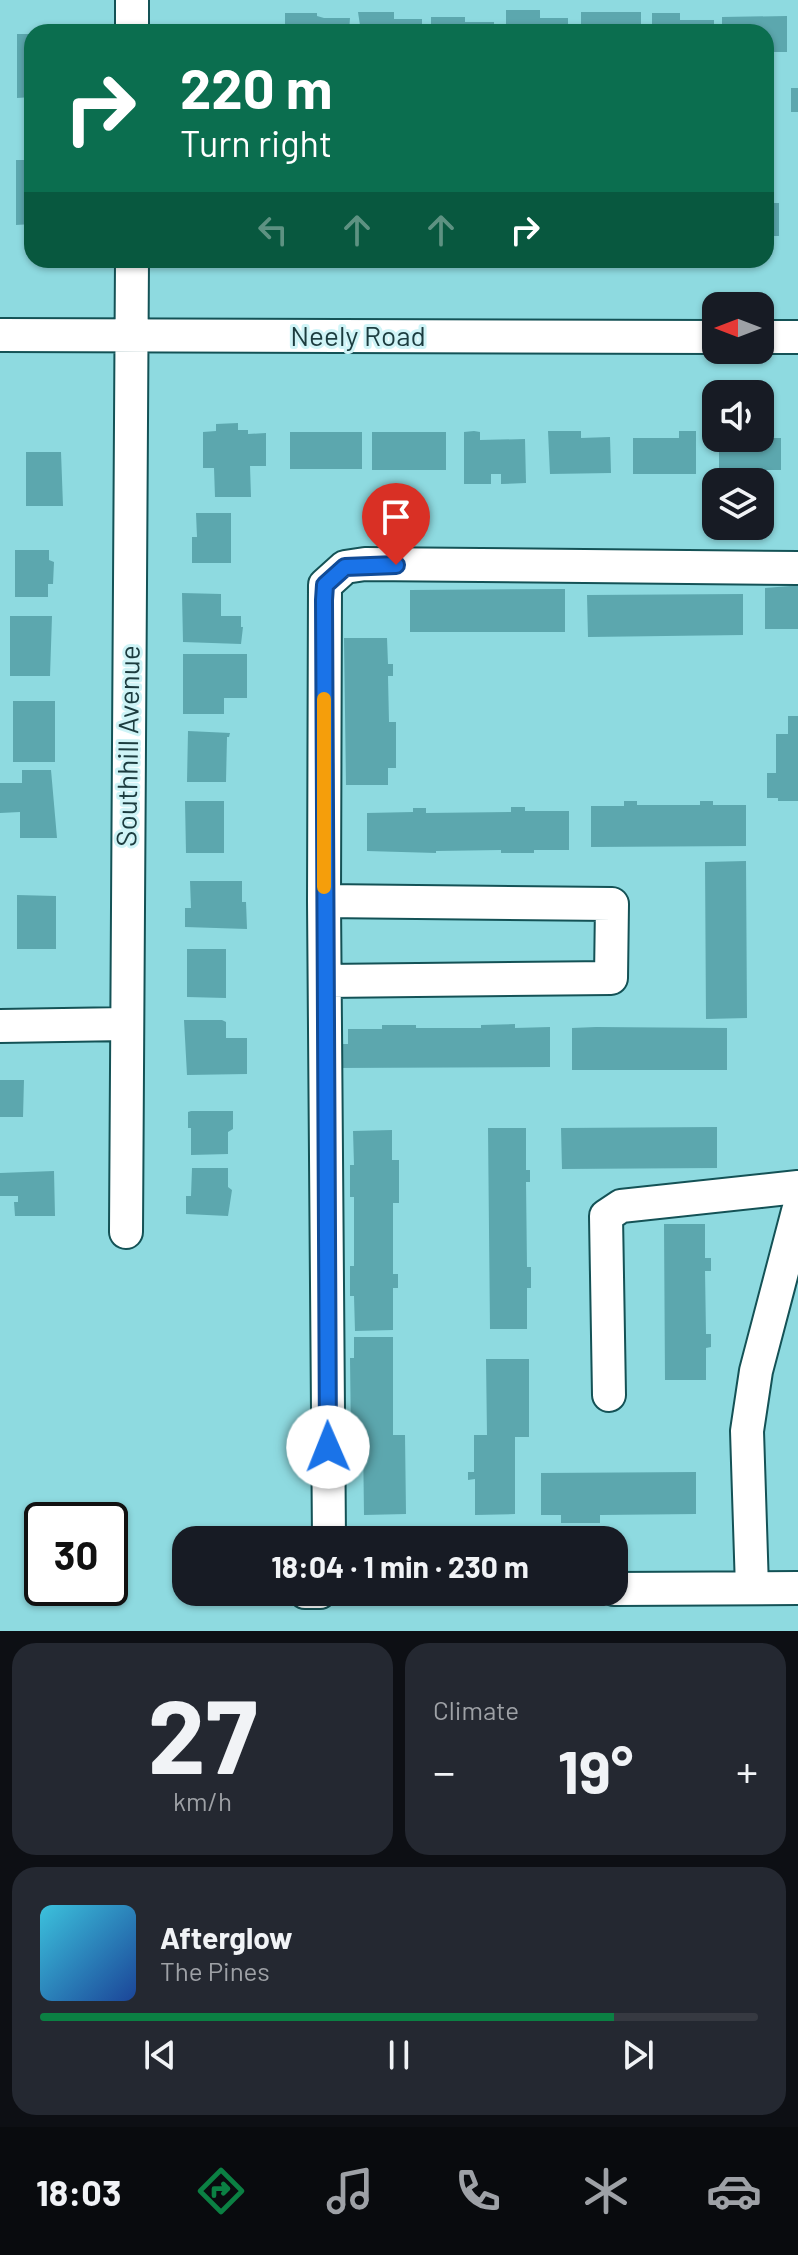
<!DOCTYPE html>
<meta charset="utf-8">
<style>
:root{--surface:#171b24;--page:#242831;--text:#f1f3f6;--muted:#9ea1a6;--line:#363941;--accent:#0b8043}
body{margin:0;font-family:Barlow,sans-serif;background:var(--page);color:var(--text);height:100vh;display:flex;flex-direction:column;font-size:30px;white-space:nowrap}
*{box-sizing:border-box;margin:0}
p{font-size:26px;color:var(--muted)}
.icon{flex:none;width:44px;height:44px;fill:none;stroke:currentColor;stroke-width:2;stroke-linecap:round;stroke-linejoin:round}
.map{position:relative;height:1631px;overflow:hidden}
.drawer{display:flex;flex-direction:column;gap:12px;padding:12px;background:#0d0f14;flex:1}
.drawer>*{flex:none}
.banner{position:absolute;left:24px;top:24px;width:750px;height:244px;border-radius:24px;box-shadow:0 2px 6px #0004;background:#0b6e4f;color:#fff;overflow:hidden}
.needle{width:52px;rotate:270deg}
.controls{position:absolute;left:702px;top:292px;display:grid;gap:16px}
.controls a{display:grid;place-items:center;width:72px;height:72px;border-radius:16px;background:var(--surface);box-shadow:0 2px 6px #0004;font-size:40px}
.speed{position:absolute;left:24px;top:1502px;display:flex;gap:16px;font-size:40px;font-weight:700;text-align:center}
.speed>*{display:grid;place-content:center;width:104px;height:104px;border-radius:50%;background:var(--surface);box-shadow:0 2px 6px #0004;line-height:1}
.speed .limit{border:4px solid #111;border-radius:12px;background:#fff;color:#111}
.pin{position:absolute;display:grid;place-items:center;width:68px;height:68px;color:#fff;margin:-82px -34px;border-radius:50% 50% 50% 0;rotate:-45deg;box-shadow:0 0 8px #0007}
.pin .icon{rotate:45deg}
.me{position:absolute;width:88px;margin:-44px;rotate:359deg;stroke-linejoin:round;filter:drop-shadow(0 0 6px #0008)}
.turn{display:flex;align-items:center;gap:28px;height:168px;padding:0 24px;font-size:36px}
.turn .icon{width:104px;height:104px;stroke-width:2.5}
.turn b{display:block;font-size:56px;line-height:68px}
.lanes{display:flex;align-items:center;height:76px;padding:0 24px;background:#0003;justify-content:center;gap:40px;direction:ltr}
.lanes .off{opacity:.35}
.big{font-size:60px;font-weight:700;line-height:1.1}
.drawer .widget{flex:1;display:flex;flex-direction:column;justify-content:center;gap:12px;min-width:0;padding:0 28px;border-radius:24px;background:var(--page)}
.drawer .dial{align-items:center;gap:0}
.dial b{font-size:104px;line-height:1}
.song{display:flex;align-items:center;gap:24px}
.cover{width:96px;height:96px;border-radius:12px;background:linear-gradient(135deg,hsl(190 70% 55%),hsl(220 70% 35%))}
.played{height:8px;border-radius:4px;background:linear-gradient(90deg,var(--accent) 80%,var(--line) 80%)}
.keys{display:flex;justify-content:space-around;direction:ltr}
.heat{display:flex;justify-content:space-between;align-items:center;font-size:44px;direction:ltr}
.drawer .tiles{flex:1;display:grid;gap:12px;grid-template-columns:1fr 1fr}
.widget:last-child{grid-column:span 2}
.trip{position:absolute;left:172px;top:1526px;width:456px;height:80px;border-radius:24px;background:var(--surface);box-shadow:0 2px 6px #0004;font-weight:700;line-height:80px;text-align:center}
.dock{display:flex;height:128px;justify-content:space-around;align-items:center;background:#090b0e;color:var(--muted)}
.dock .icon{width:56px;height:56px}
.dock .active{color:var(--accent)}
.dock b{font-size:36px;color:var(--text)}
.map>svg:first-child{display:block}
</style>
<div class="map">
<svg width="798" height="1631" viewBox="0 0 798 1631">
<rect width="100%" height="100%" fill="#8edae0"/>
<!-- building -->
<path fill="#5ca7ae" d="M 506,10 L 540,10 L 540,18 L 568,18 L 568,32 L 506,32 Z
M 358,12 L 394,12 L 394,19 L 422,19 L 422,32 L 361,32 Z
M 581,12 L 641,12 L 641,32 L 581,32 Z
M 285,13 L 317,13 L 317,16 L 324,18 L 350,18 L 349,32 L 285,32 Z
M 652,13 L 680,13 L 680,20 L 714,20 L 714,32 L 652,32 Z
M 787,16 L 787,52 L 766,52 L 766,32 L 722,32 L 722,17 Z
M 431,17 L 465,17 L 465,22 L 494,22 L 494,32 L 431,32 Z
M 17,34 L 32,34 L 32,97 L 17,98 Z
M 791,88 L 798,88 L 798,112 L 791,112 Z
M 25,158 L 32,160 L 32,224 L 16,225 L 16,160 L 25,160 Z
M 766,203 L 779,203 L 779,236 L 766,236 Z
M 238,423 L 238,430 L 248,430 L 248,434 L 266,433 L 266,466 L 250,466 L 251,497 L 215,497 L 214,468 L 203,468 L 203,432 L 216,431 L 216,424 Z
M 474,431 L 480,432 L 480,440 L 525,439 L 526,483 L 501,484 L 501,474 L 491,474 L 491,484 L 464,484 L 464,432 Z
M 548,431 L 581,431 L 581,438 L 610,437 L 611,473 L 550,474 Z
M 679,431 L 696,431 L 696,474 L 633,474 L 633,438 L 679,438 Z
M 290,432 L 362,432 L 362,469 L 290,469 Z
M 372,432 L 446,432 L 446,470 L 372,470 Z
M 719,438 L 781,438 L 781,470 L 719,470 Z
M 26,452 L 61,452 L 63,506 L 26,506 Z
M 196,513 L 231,513 L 231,563 L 192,563 L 192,537 L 197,537 Z
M 15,550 L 49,550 L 49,560 L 54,562 L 53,584 L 48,584 L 48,597 L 15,597 Z
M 790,586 L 798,586 L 798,629 L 765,629 L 765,588 Z
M 565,589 L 565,632 L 410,632 L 410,590 Z
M 182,593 L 221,594 L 221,616 L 241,616 L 241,627 L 243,627 L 241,644 L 183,642 Z
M 743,594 L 743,635 L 588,637 L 587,595 Z
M 10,616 L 52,616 L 50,676 L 10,676 Z
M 344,638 L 387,638 L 388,664 L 393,664 L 393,676 L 388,676 L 389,722 L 396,722 L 396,768 L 388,768 L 388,785 L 346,785 Z
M 183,654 L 247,654 L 247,698 L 224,698 L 224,714 L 183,714 Z
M 13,701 L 55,701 L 55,762 L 13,762 Z
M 788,716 L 798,716 L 798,801 L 778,801 L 778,798 L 767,798 L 767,773 L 776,773 L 776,734 L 788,734 Z
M 188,731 L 230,733 L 229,737 L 227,737 L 226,782 L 187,782 Z
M 22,770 L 51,770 L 57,838 L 20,838 L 20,812 L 0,813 L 0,783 L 22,783 Z
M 185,801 L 224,801 L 224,853 L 186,853 Z
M 624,801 L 637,801 L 637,805 L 700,805 L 700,801 L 713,801 L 713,805 L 746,805 L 746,846 L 591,847 L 591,806 L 624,806 Z
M 511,807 L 525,807 L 525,811 L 569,811 L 569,850 L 534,850 L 534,853 L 501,853 L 501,850 L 436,851 L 436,853 L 367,851 L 367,813 L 413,812 L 413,808 L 426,808 L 426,813 L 511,812 Z
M 746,861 L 747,1018 L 706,1019 L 705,862 Z
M 190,881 L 242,881 L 242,902 L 246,902 L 247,929 L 185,927 L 185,908 L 191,908 Z
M 17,895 L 56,896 L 56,949 L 17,949 Z
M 187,949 L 226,949 L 226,998 L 187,997 Z
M 184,1020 L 222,1020 L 226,1022 L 226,1038 L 247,1038 L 247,1074 L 187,1075 Z
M 515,1024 L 515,1028 L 550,1027 L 550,1067 L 332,1068 L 332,1044 L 348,1044 L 348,1029 L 382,1029 L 382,1025 L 416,1025 L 416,1028 L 481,1028 L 481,1025 Z
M 596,1027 L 727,1028 L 727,1070 L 572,1070 L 572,1028 Z
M 0,1080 L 24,1080 L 23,1117 L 0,1117 Z
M 191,1111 L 233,1111 L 233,1129 L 228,1132 L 228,1154 L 191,1155 L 191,1128 L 188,1128 L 188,1112 Z
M 717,1127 L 717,1168 L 562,1169 L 561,1128 Z
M 488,1128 L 526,1128 L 526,1170 L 530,1170 L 530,1182 L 526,1182 L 527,1267 L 531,1267 L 531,1288 L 527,1288 L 527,1329 L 490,1329 Z
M 392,1130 L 392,1160 L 399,1160 L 399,1203 L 393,1203 L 393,1274 L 398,1274 L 398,1288 L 393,1288 L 393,1330 L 355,1331 L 354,1296 L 350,1296 L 350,1266 L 354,1266 L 354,1197 L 350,1197 L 350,1165 L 354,1165 L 353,1131 Z
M 192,1168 L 228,1168 L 228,1187 L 232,1190 L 228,1216 L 186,1214 L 186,1196 L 191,1196 Z
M 54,1171 L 55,1216 L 15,1216 L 14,1202 L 18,1202 L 18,1196 L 0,1196 L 0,1173 Z
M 664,1224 L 705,1224 L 705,1258 L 711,1258 L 711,1271 L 705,1271 L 706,1334 L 711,1334 L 711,1347 L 706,1348 L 706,1380 L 665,1380 Z
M 354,1337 L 393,1337 L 393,1435 L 405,1435 L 406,1514 L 364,1515 L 363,1438 L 351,1438 L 350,1358 L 354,1358 Z
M 486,1359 L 529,1359 L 529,1437 L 515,1437 L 515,1514 L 475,1515 L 475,1479 L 468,1480 L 468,1472 L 474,1472 L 474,1435 L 487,1435 Z
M 696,1472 L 696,1514 L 600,1515 L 600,1523 L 561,1523 L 561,1515 L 541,1515 L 541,1473 Z"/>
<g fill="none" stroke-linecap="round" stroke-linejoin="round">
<!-- minor casing -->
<g stroke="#145256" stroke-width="36">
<path id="minor" d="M 132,0 L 132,32
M 0,335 L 716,337
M 760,337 L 798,337
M 324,901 L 612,904 L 611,978 L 325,981
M 0,1026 L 126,1024
M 126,1232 L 132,260
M 609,1395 L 606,1216 L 621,1206 L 798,1187
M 329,1540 L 324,901 L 325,585 L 345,567 L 365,564 L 798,568
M 752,1588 L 747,1431 L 756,1371 L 798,1211
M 614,1589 L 798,1588
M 305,1592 L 320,1592"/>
</g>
<!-- minor -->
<use href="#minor" stroke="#fff" stroke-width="32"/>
</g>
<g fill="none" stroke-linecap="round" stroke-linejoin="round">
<!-- route casing -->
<g stroke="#114b97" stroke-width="20">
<path id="route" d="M 328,1447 L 324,600 L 325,585 L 345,567 L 396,565"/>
</g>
<!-- route -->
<use href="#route" stroke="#1a73e8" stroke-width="14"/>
<!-- slow -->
<path stroke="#f59e0b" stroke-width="14" d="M 324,699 L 324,887"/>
</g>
<g text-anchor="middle" stroke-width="6" stroke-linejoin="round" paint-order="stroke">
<!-- street labels -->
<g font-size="28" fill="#1c3c3f" stroke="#cff4f7">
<text x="358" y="346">Neely Road</text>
<text transform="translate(128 746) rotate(-89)" y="10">Southhill Avenue</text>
</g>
</g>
</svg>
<div class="controls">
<a><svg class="needle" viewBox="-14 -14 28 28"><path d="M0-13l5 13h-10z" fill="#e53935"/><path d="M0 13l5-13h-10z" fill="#9ea1a6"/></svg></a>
<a><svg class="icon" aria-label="sound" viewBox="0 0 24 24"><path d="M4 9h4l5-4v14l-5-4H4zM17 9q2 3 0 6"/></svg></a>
<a><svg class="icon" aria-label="layers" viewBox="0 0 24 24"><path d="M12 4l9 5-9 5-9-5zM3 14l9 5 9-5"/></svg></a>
</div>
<div class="speed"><div class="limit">30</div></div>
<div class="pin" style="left:396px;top:565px;background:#d93025"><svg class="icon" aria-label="arrive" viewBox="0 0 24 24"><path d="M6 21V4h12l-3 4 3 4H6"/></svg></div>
<svg class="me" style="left:328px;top:1447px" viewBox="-20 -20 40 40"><circle r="19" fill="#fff"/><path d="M0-13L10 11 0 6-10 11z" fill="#1a73e8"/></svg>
<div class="trip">18:04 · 1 min · 230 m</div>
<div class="banner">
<div class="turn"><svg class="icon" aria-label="right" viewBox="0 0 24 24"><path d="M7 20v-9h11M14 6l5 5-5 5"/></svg><div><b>220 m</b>Turn right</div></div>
<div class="lanes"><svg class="icon off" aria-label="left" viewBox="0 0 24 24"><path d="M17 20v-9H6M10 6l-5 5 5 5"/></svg><svg class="icon off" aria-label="ahead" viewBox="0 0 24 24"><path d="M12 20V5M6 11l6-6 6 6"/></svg><svg class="icon off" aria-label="ahead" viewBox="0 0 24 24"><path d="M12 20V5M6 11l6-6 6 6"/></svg><svg class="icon" aria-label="right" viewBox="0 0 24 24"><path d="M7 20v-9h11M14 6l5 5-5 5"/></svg></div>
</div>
</div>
<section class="drawer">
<div class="tiles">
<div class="widget dial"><b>27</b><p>km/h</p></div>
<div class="widget"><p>Climate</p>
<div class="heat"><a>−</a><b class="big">19°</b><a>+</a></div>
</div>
<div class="widget">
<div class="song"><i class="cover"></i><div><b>Afterglow</b><p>The Pines</p></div></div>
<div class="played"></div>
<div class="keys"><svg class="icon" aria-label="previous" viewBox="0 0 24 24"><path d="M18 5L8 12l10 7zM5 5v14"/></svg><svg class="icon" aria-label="pause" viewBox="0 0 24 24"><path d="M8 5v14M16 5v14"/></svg><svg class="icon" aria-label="next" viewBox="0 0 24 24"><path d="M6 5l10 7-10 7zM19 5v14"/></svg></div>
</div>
</div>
</section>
<nav class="dock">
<b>18:03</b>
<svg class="icon active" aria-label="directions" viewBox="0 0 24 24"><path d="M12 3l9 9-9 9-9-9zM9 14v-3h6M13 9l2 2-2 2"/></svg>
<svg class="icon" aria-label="music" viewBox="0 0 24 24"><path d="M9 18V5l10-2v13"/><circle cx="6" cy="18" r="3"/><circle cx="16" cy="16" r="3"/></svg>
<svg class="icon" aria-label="phone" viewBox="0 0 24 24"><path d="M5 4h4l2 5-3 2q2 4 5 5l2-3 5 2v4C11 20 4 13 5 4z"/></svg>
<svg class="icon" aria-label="climate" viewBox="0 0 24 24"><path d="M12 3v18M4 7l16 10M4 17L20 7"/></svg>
<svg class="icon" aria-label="car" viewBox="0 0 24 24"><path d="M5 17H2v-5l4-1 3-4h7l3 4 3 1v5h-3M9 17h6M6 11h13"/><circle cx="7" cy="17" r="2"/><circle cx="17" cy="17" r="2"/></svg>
</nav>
